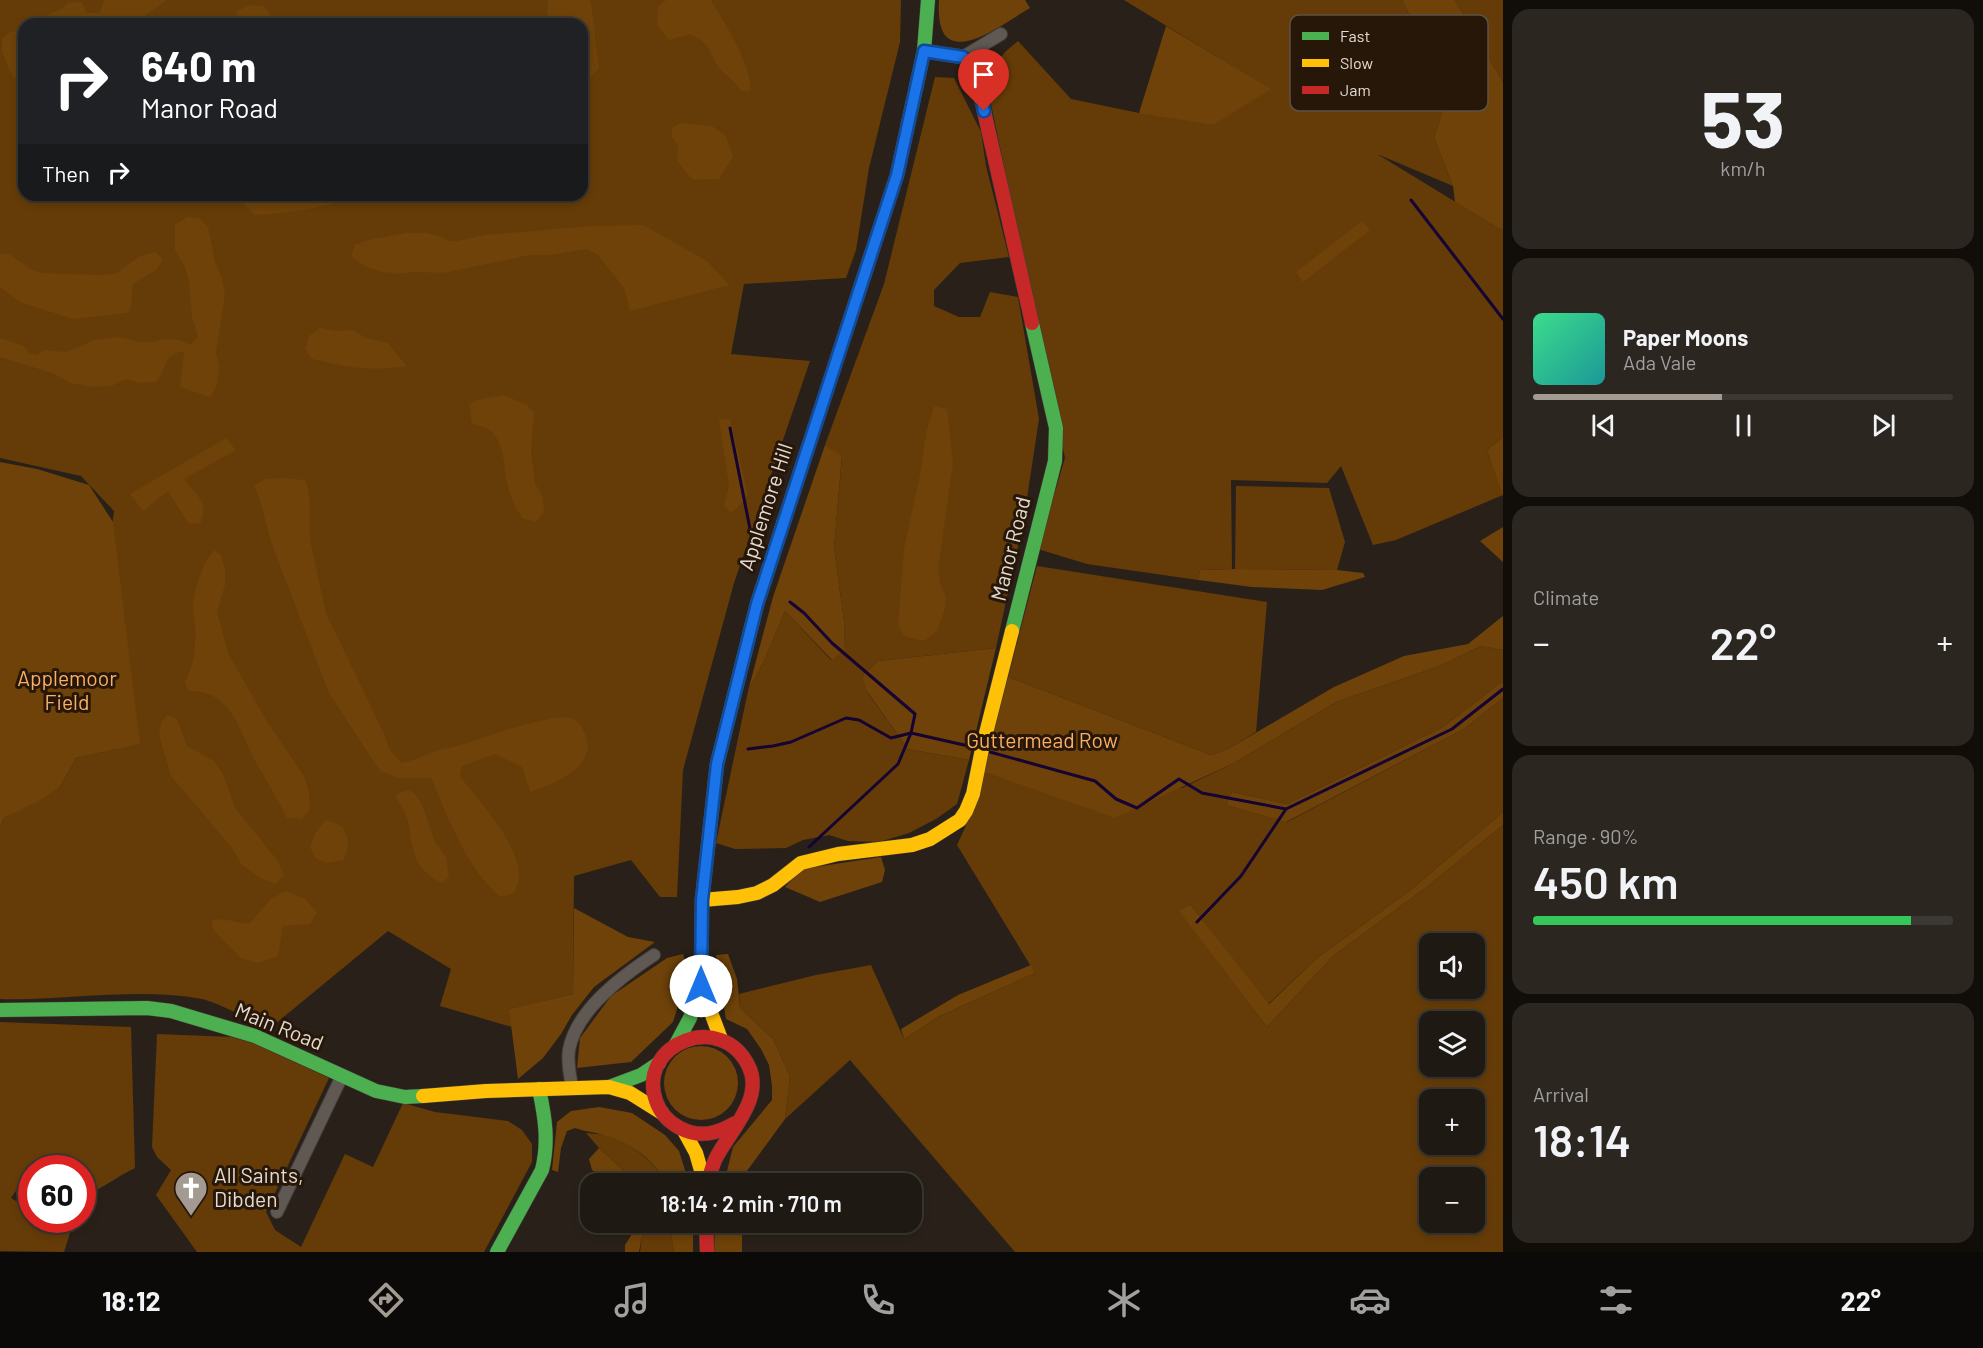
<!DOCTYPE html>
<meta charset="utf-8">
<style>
:root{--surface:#1f1913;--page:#2c2621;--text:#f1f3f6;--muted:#a1a0a0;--line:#3c3833;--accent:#a39a91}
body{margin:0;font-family:Barlow,sans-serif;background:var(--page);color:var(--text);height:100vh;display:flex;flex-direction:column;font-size:22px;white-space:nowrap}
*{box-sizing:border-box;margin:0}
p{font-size:20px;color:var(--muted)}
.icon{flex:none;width:33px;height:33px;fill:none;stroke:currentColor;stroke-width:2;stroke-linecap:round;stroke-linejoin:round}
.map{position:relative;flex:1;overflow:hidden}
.side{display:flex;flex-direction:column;gap:9px;padding:9px;background:#110e0a;width:480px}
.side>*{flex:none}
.banner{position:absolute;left:18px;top:18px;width:570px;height:183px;border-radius:18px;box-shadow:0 3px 9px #0003,0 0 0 2px var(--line);background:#202124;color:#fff;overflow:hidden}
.fabs{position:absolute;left:1419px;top:933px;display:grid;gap:12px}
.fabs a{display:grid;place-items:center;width:66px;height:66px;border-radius:12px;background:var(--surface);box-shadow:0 3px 9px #0003,0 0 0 2px var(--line);font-size:30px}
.speed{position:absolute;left:18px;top:1155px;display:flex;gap:12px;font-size:30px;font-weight:700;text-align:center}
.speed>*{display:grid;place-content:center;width:78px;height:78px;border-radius:50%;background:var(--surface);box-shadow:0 3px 9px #0003,0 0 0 2px var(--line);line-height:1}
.speed .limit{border:9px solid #d22;background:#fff;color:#111}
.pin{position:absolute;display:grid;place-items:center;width:51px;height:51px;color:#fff;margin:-62px -26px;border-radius:50% 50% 50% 0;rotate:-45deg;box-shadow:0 0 6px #0007}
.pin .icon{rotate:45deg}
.me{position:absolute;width:66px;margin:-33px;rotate:0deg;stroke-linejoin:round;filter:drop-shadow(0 0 4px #0008)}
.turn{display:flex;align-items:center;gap:21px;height:126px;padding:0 24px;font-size:27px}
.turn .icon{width:78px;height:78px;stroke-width:2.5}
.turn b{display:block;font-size:42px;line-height:51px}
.then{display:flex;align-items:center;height:57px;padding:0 24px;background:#0003;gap:12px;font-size:22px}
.big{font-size:45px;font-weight:600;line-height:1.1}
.side .tile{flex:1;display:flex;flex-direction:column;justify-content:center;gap:9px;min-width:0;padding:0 21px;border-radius:18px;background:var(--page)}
.side .dial{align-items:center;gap:0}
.dial b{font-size:78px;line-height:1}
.song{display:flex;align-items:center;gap:18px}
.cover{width:72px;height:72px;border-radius:9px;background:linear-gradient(135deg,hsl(150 70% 55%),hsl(180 70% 35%))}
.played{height:6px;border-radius:3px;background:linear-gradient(90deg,var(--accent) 45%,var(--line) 45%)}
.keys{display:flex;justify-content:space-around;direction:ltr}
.heat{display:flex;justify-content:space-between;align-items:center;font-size:33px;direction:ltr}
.charge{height:9px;border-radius:4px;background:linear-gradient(90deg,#34c759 90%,var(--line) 0)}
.trip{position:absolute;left:580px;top:1173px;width:342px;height:60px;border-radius:18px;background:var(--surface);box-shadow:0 3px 9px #0003,0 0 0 2px var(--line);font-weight:600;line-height:60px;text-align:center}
.menu{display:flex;height:96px;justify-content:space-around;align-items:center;background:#0c0a08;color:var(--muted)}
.menu .icon{width:42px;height:42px}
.menu .selected{color:var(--accent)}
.menu b{font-size:27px;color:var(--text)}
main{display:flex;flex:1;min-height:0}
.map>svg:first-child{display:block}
</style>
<main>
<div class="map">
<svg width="1503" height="1252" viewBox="0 0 1503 1252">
<rect width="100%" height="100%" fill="#292119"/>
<!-- green -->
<path fill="#653c08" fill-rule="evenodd" d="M 0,0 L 901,0 L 900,42 L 869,168 L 856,250 L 846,278 L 744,284 L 731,354 L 810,361 L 734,583 L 683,770 L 677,897 L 660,897 L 631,860 L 574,876 L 573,994 L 510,1009 L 512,1027 L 440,1006 L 451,969 L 388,931 L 269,1029 C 252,1021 219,1003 202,999 C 134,987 68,1001 0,999 L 0,827 L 4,818 L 60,787 L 76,758 L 116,749 L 98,632 L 114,511 L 81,476 L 0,458 ZM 24,24 L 582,24 L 582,195 L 24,195 Z
M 1124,0 L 1402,0 L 1448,95 L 1434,138 L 1453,186 L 1377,154 L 1503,231 L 1503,437 L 1487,450 L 1503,495 L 1396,540 L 1373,545 L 1341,466 L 1327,483 L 1231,480 L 1232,569 L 1200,570 L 1198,580 L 1087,564 L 1038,549 L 1065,458 L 991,104 L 988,74 L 1005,52 L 1018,41 L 1071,99 L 1139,113 L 1270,89 Z
M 1455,0 L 1503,0 L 1503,82 Z
M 935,77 L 954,78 L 981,132 L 986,166 L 1009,257 L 960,263 L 934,290 L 934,306 L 959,317 L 980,317 L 990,292 L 1018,297 L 1039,419 L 1024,518 L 996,648 L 878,661 L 862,676 L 867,692 L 908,749 L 969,760 L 957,804 L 936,819 L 909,833 L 879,842 L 848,841 L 829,835 L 803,840 L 786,848 L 735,849 L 716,843 L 748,691 L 765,659 L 785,611 L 831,660 L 845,650 L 844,621 L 834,548 L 842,457 L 825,445 L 884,284 Z
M 1236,486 L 1329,488 L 1345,542 L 1337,570 L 1235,569 Z
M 1037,566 L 1267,602 L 1256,732 L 1228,749 L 1211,755 L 1008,677 Z
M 1481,646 L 1503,650 L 1503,681 L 1443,727 L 1287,804 L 1232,792 L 1226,805 L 1287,822 L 1464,729 L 1503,698 L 1503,812 L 1412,889 L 1316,959 L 1268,1004 L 1190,904 L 1180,911 L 1267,1027 L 1333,956 L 1428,886 L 1503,825 L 1503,1252 L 1015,1252 L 850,1060 L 785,1119 L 790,1076 L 773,1039 L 740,1008 L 739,994 L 816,975 L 871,965 L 904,1039 L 940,1016 L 1035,973 L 957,845 L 965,828 L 982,771 L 1182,788 L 1234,763 L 1336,702 L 1442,665 ZM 1430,944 L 1474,944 L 1474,988 L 1430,988 ZM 1430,1022 L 1474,1022 L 1474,1066 L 1430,1066 ZM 1430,1100 L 1474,1100 L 1474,1144 L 1430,1144 ZM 1430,1178 L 1474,1178 L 1474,1222 L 1430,1222 Z
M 0,1022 L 131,1027 L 135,1168 C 118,1176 103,1188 86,1195 L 83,1193 L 82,1168 L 39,1168 L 33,1166 L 11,1198 L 31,1210 L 32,1220 L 47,1220 L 70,1233 L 64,1252 L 0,1251 Z
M 157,1034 L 232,1037 L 253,1043 L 329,1078 L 266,1212 L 275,1230 L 301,1247 L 345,1154 L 373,1167 L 403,1103 L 435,1112 L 508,1121 L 522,1130 L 532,1144 L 532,1162 L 484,1252 L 197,1252 L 156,1195 L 171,1170 L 157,1157 L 152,1147 Z
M 586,1133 C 593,1134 600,1134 606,1135 C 627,1141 658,1162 664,1183 L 637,1183 L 599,1148 Z
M 665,1223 L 669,1223 L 674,1252 L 640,1252 L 642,1236 L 656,1228 L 666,1231 Z"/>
<!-- forest -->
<path fill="#6e4209" d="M 104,0 L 167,0 L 147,14 L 139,24 L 47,24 L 46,16 C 54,10 62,13 67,3 L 82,2 L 86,13 L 100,13 Z
M 548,0 L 590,0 C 595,22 595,45 599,68 L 590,78 L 582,77 L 582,24 L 522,24 L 529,23 L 534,17 L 547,16 Z
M 666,0 L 711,0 C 727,28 748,57 751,90 L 741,91 C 734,80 729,78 721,70 C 706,52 716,47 690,34 L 669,40 L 657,25 L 658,7 Z
M 939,0 L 1025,0 L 1030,8 C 996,28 934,77 939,0 Z
M 1402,0 L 1455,0 L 1503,82 L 1503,231 L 1455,202 L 1453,186 L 1434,138 L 1448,94 Z
M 249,5 L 263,6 L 271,15 L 266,24 L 237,24 L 237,11 Z
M 1166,26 L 1271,89 L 1213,125 L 1139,113 Z
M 19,30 L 24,34 L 24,78 L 13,77 L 2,52 L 2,38 L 11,32 Z
M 681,123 L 712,126 L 726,136 L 733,157 L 719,179 L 693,180 L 677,161 L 678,145 L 672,137 L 672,128 Z
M 249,195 L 365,195 C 330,206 291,213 255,215 L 243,203 Z
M 187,217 L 199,218 L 208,227 L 215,262 L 222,278 L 225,295 L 216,352 L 219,368 L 217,385 L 210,397 L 180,387 L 184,352 C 163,352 168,368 156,382 L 139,383 L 127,379 L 111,386 L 92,387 L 71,383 L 52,373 L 0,357 L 0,338 L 24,346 L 29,353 L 37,355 L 44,350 L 67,352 L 94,340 L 118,337 L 141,342 L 152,342 L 165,339 L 180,340 L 190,345 L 198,337 L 192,317 L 189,283 L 185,267 L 175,250 L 175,225 Z
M 1362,221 L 1370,230 L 1303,282 L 1296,272 Z
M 643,225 L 707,261 L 729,285 L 630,311 L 624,288 L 598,255 L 587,249 L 551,255 L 530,255 L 443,273 L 414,272 L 400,274 L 382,272 L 364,266 L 351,256 L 355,245 L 368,240 L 407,233 L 427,233 L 442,237 L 449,241 L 457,241 L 485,235 L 591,226 Z
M 155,252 L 163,259 L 157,269 L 133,284 L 131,307 L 127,313 L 73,319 L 20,302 L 0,287 L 0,254 L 9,254 L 29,268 L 40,273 L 101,275 L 115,274 L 140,256 Z
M 320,328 L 335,331 L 353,330 L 366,338 L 388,343 L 406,366 C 370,372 347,367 312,359 L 305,348 L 309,336 Z
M 504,395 L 527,405 L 534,413 L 531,452 L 535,483 L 543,498 L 544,512 L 536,522 L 522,518 C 515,507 510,496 507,483 C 503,465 505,438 486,428 C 482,426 476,425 472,424 L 469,404 L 477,400 Z
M 934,406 L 947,409 L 953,463 L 938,570 L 940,583 L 946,596 L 944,612 L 937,631 L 924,641 L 904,636 L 898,625 L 904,549 L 919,479 L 927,430 Z
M 730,419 L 748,495 L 737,508 L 731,512 L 724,506 L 729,486 L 719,420 Z
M 1503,437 L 1503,497 L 1487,450 Z
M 226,438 L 236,450 L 184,479 C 196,496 210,500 200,524 L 188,523 L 168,491 L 143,511 L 130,494 Z
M 825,445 L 842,456 L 834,548 L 844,621 L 845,650 L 832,660 L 785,611 L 765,659 L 748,691 L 773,597 Z
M 0,462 L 37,469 L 89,485 L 113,522 L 140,744 L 76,758 L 60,787 L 42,799 L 4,818 L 0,827 Z
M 282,478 L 305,480 L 309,491 L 310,540 L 326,613 L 384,734 L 390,750 L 401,763 C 414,761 423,755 436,751 C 446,748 457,747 467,743 C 486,737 556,711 573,719 C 580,722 584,730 586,737 C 596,769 553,784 530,792 L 522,767 L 495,754 L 462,766 L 460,776 C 480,803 518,841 519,875 C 519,881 516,888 514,893 L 501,897 C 467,870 448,817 431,778 L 398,778 L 380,771 L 329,693 L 271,542 L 260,500 L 254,486 L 265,479 Z
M 1503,527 L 1503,562 L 1480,541 Z
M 214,550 L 221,556 L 225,569 L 225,585 L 217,612 L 228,653 L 266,720 L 304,776 L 309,792 L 310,809 L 302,819 L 287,818 C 278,800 268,783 258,766 C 239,733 234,690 188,691 L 185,682 C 194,666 196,645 195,627 C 195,620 193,614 193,608 C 193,591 203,562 214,550 Z
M 1235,569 L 1337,570 L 1363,573 L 1365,577 L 1322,590 L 1252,587 L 1198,580 L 1200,570 Z
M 1503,616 L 1503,650 L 1481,646 L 1442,665 L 1336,702 L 1234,763 L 1115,818 L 982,771 L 1008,677 L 1211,755 L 1228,749 L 1334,687 L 1404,656 L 1468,644 Z
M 996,648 L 969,760 L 908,749 L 866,690 L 862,676 L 878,661 Z
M 1503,681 L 1503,698 L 1464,729 L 1286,822 L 1226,805 L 1232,792 L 1287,804 L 1443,727 Z
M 167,715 L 177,719 L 187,746 L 214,761 L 223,774 L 235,808 L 278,861 L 284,875 L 275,884 L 259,877 L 241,864 L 232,848 L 171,776 L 159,735 L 161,723 Z
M 408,790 L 414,793 L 422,804 L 434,840 L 446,857 L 449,877 L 442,883 C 411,868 414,850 408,821 C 406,812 400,804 395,795 Z
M 1503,812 L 1503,825 L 1428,886 L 1333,956 L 1267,1027 L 1179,911 L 1190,904 L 1269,1004 L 1316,959 L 1412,889 Z
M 325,820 C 350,825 351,839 344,860 L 326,863 L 315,858 L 310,847 L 315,834 Z
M 881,857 L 885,870 L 882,882 L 820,902 L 785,887 L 802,869 Z
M 286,891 L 305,899 L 317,912 L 310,924 L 283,926 L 278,956 L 258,963 L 241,958 L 214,931 L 212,920 C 224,917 236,923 249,924 L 271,899 Z
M 574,908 L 628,937 L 655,942 L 594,987 L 572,1015 L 561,1034 L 543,1058 L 518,1079 L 509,1009 L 573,994 Z
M 683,954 L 686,964 L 684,987 L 673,1022 L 631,1062 L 577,1068 L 580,1038 L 611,996 L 667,958 Z
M 728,954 L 737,979 L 740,1008 L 773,1039 L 790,1076 L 785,1119 L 744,1175 L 743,1183 L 724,1183 L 733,1147 L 772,1100 L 772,1086 L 769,1065 L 761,1049 L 747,1029 L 726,1019 L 716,955 Z
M 1031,965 L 1035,973 L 940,1016 L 904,1039 L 901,1029 L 958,995 Z
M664 1083a37 37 0 1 1 74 0a37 37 0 1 1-74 0Z
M 599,1107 L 632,1113 L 665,1135 L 679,1151 L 689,1183 L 664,1183 C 658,1161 628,1142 607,1136 C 596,1132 586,1132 575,1128 L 567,1131 L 561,1148 L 558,1172 L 552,1170 L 557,1122 L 571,1111 Z
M 599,1148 L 637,1183 L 612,1183 L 592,1170 L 589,1159 Z
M 618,1223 L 665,1223 L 666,1231 L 656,1228 L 642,1236 L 639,1252 L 625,1252 L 625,1245 L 632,1234 L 618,1233 Z
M 669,1223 L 693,1223 L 693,1252 L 674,1252 Z
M 715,1223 L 742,1223 L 742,1252 L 714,1252 Z"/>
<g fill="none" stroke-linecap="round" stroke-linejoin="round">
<!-- stream -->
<path stroke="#140333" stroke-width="3" d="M 1411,200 L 1503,319
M 730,428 L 754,549
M 790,602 L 804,613 L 832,643 L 915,714 L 911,733 L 973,747
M 748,749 L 773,746 L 791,742 L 846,718 L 859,720 L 891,738 L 911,733
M 990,752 L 1095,781 L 1116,799 L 1137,808 L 1179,779 L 1202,793 L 1286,809 L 1452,729 L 1503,689
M 809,847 L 898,764 L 911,733
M 1197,922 L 1241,876 L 1286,809"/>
<!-- street casing -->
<g stroke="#433d37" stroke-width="14">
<path id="street" d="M 963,57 L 1001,34
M 572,1087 C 570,1075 567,1063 569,1050 C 576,1010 622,976 654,955
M 277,1212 L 342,1076"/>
</g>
<!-- fast casing -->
<g stroke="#433d37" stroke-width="15">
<path id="fast" d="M 908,124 L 924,51 L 928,0
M 1012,631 L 1055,461 L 1056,428 L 1032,323
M 0,1010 L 147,1008 L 171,1011 L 255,1036 L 376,1091 L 405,1097 L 423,1096
M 676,1044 L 690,1018 L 701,986 L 702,900 L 717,764 L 757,604 L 784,521
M 609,1087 L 641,1075 L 659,1063
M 497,1252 L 542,1170 C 549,1142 545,1117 539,1089"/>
</g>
<!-- slow casing -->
<g stroke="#433d37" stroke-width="15">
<path id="slow" d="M 702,900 L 738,897 L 757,893 L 773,885 L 801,863 L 838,854 L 912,845 L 930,839 L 960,820 L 966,811 L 973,794 L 982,749 L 1012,631
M 701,986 L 721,1039
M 423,1096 L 486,1091 L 609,1087 L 630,1093 L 662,1113
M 684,1131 L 696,1153 L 705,1184"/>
</g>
<!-- jam casing -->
<g stroke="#433d37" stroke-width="15">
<path id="jam" d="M 924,51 L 963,57 L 974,67 L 1032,323
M 784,521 L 897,175 L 908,124
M 707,1184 C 710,1175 712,1166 716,1158 C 729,1132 764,1099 749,1067 C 722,1009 636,1044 656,1101 C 664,1124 691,1139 715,1132 C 722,1130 729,1126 736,1123
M 706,1222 L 707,1252"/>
</g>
<!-- street -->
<use href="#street" stroke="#605953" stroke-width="12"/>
<!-- fast -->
<use href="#fast" stroke="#4caf50" stroke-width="14"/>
<!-- slow -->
<use href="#slow" stroke="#ffc107" stroke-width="14"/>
<!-- jam -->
<use href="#jam" stroke="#c62828" stroke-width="14"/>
</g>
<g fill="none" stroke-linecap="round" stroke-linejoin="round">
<!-- route casing -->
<g stroke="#114b97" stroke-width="15">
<path id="route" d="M 701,986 L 702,900 L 717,764 L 757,604 L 897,175 L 924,51 L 963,57 L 975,67 L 984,111"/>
</g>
<!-- route -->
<use href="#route" stroke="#1a73e8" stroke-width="10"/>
</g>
<!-- icons -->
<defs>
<g id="church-pin" transform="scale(1.725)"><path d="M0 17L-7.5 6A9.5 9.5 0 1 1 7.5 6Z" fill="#a39a91" stroke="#261709"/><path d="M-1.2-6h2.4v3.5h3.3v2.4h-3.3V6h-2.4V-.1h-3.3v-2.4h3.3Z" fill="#fff"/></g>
</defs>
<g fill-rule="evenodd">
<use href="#church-pin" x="191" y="1188"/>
</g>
<g text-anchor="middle" stroke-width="6" stroke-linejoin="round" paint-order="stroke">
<!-- street labels -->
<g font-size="21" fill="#e5dbd2" stroke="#261709">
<text transform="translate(766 507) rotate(-72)" y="7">Applemore Hill</text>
<text transform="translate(1011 549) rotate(-76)" y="7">Manor Road</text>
<text transform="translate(279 1027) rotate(22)" y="7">Main Road</text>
</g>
<!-- park labels -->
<g font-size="21" fill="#fbaf64" stroke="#261709">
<text x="67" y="686">Applemoor<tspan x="67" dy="24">Field</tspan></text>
<text x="1042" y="748">Guttermead Row</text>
</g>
<!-- poi labels -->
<g font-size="21" fill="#e5dbd2" stroke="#261709" text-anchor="start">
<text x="214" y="1183">All Saints,<tspan x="214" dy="24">Dibden</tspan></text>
</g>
</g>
<!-- legend -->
<rect x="1290" y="15" width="198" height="96" rx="9" fill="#261709" stroke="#5f5245" stroke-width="1.5"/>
<rect x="1302" y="32" width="27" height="8" fill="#4caf50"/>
<rect x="1302" y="59" width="27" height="8" fill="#ffc107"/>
<rect x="1302" y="86" width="27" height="8" fill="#c62828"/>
<g font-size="16" fill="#e5dbd2">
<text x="1340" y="42">Fast</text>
<text x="1340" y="69">Slow</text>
<text x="1340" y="96">Jam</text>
</g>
</svg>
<div class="fabs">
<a><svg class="icon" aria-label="sound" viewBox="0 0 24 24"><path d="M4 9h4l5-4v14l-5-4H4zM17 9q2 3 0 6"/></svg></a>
<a><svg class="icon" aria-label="layers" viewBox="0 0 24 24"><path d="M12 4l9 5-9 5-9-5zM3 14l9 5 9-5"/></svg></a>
<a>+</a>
<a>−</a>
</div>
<div class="speed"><div class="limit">60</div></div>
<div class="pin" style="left:984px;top:111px;background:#d93025"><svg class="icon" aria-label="arrive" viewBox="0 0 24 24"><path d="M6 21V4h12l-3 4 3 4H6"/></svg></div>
<svg class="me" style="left:701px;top:986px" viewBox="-20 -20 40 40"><circle r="19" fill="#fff"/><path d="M0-13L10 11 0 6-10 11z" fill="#1a73e8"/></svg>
<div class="trip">18:14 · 2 min · 710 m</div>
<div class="banner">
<div class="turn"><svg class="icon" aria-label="right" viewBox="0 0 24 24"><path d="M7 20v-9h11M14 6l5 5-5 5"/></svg><div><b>640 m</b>Manor Road</div></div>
<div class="then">Then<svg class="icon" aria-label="right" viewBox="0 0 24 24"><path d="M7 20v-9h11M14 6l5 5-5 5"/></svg></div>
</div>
</div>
<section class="side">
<div class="tile dial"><b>53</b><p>km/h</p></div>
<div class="tile">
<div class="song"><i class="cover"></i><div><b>Paper Moons</b><p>Ada Vale</p></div></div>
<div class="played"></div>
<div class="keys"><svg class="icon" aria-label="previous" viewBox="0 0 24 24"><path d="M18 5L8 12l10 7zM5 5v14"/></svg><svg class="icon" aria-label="pause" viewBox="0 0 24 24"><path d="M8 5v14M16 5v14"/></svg><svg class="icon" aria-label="next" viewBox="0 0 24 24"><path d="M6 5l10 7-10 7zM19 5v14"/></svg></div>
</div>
<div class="tile"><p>Climate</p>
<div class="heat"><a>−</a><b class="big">22°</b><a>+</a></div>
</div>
<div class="tile"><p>Range · 90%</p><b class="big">450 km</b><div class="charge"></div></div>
<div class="tile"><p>Arrival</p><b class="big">18:14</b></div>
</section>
</main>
<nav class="menu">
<b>18:12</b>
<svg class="icon selected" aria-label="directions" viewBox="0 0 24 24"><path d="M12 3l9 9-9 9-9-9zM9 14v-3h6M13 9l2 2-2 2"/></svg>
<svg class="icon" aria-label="music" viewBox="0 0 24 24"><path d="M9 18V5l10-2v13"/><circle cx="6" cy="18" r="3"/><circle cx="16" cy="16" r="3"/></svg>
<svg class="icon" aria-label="phone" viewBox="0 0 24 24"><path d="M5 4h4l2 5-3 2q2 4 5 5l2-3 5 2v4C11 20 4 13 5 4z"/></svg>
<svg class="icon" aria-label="climate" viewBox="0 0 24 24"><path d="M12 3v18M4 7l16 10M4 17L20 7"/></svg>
<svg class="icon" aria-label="car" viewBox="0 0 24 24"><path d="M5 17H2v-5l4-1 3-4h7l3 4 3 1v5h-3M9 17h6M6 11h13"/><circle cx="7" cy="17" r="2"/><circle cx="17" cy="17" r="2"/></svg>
<svg class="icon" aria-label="filters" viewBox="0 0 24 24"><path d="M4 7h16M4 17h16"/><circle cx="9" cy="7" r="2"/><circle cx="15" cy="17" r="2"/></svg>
<b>22°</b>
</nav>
